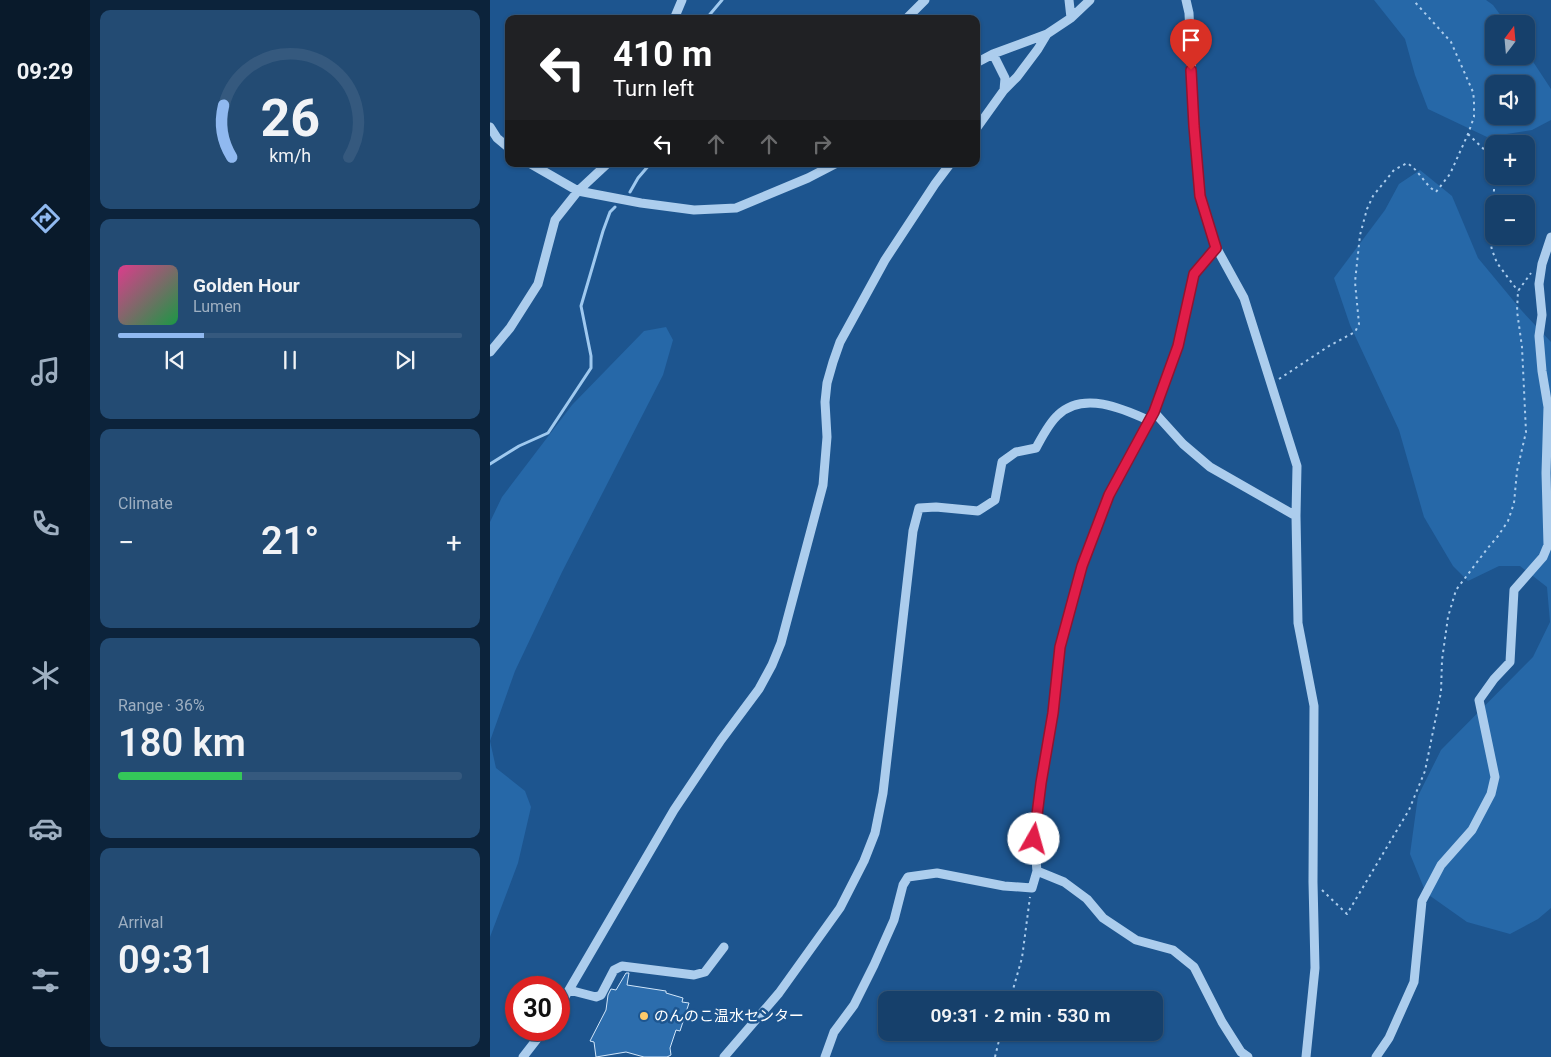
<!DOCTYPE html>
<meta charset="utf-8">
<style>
:root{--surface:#16406b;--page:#234b73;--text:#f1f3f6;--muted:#9eafc1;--line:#35597e;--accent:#90b9f0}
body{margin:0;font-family:Roboto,"Noto Sans JP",sans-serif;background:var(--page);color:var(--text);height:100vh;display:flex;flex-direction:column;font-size:19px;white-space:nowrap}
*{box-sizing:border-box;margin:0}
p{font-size:16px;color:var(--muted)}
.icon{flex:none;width:28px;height:28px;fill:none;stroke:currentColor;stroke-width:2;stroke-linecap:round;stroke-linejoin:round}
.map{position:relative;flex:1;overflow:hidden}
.details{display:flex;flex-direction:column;gap:10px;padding:10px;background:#0c233b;width:400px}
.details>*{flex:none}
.guide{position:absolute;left:15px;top:15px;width:475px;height:152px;border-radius:10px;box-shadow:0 1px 4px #0004,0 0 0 1px var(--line);background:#202124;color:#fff;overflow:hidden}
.needle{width:32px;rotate:16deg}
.fabs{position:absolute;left:995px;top:15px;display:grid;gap:10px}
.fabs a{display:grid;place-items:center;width:50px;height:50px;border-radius:10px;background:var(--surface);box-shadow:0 1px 4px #0004,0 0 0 1px var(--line);font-size:25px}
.speed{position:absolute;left:15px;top:976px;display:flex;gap:10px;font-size:25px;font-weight:700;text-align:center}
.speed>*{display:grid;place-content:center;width:65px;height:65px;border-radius:50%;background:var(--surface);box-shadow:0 1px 4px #0004,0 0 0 1px var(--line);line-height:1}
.speed .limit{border:8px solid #d22;background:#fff;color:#111}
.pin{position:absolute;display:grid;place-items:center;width:42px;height:42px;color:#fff;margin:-51px -21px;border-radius:50% 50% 50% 0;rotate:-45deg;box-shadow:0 0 5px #0007}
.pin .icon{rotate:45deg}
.me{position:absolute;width:55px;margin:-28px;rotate:7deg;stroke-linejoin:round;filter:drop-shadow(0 0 4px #0008)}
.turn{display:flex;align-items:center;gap:18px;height:105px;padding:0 25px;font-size:22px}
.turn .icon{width:65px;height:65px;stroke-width:2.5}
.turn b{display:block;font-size:35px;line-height:42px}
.lanes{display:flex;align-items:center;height:48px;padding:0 25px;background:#0003;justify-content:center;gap:25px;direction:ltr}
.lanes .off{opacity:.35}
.big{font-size:38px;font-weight:600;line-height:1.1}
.details .card{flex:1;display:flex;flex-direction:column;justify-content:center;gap:8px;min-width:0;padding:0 18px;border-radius:10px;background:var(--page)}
.details .dial{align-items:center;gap:0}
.dial svg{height:130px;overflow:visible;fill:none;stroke:var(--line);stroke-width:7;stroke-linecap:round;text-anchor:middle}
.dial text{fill:var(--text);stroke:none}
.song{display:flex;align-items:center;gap:15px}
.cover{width:60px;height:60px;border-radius:8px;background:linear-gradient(135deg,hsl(330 70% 55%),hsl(140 70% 35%))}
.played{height:5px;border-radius:2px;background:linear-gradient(90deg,var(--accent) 25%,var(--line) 25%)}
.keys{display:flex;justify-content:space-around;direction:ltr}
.heat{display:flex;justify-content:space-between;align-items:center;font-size:28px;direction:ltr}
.charge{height:8px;border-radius:4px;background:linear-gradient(90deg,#34c759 36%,var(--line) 0)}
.trip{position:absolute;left:388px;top:991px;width:285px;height:50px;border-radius:10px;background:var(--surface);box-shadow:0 1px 4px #0004,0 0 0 1px var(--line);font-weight:600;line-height:50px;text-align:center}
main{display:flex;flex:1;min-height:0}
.menu{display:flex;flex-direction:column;width:90px;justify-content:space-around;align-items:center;background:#091a2b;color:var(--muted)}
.menu .icon{width:35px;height:35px}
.menu .current{color:var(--accent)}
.menu b{font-size:22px;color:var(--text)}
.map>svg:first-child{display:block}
</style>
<main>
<nav class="menu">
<b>09:29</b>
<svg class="icon current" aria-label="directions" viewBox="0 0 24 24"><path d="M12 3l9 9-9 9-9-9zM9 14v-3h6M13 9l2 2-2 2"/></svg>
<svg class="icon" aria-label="music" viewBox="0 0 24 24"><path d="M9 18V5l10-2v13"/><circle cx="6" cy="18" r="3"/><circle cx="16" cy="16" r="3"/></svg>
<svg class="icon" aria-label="phone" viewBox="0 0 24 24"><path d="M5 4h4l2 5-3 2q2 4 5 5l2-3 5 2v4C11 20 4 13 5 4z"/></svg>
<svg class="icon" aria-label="climate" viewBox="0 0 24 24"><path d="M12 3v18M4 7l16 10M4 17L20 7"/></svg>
<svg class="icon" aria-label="car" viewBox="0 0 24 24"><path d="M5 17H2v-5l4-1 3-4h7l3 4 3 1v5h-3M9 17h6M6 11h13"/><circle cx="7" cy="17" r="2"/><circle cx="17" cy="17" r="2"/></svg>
<svg class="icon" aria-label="filters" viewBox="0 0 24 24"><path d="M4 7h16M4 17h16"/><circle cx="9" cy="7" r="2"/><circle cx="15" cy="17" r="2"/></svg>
</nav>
<section class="details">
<div class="card dial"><svg viewBox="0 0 100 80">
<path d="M14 69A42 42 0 1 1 86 69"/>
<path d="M14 69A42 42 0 0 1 9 37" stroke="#90b9f0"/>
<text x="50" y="56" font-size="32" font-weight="700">26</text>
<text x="50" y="72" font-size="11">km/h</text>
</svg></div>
<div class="card">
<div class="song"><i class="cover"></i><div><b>Golden Hour</b><p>Lumen</p></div></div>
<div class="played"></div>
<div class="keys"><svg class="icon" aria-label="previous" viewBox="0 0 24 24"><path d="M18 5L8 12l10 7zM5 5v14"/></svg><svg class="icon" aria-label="pause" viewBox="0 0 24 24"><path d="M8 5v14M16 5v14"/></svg><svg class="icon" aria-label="next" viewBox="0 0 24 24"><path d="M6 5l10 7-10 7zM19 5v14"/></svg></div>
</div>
<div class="card"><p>Climate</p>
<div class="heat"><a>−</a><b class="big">21°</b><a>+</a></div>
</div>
<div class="card"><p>Range · 36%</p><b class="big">180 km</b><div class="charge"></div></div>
<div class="card"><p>Arrival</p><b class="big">09:31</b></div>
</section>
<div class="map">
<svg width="1061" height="1057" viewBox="0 0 1061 1057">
<rect width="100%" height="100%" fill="#1d558f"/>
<!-- green -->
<path fill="#2668a8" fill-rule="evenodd" d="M 884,0 L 996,0 L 1003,5 L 1017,24 L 1004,24 L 1004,56 L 1036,56 L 1036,51 L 1061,89 L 1061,120 L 1042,130 L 997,137 L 938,109 L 925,75 L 915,39 ZM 1004,84 L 1036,84 L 1036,116 L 1004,116 Z
M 930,170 L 962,196 L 988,258 L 1032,311 L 1061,342 L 1061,908 L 1048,919 L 1020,934 L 977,922 L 936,893 L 920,854 L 928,796 L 951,750 L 1043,657 L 1060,622 L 1057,587 L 1030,566 L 1009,566 L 978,581 L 963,566 L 934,517 L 909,430 L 860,325 L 844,278 L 895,210 L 909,184 Z
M 176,327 L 183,340 L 173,375 L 72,572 L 25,671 L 0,741 L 6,768 L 35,791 L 41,807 L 28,863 L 0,937 L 0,522 L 12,497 L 82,405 L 154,331 Z"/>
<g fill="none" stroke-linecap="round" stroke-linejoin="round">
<!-- stream -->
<path stroke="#9fc9ef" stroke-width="3" d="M 216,19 L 232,0
M 140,192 L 148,178 L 160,164
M 0,464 L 29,446 L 58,433 L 101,368 L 101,356 L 91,306 L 113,231 L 120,212 L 125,207"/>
</g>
<!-- building -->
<path fill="#2c6dad" stroke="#d1e6fa" d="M 136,973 L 139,973 L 137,985 L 176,991 L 176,993 L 193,998 L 192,1002 L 199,1003 L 190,1031 L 186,1030 L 180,1048 L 181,1055 L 177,1057 L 154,1057 L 136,1052 L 106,1057 L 104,1042 L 100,1041 L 116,1010 L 118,995 L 121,989 L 126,990 Z"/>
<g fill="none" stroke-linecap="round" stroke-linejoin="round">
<!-- path -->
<path stroke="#accded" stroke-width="2" stroke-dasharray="2.5 4" stroke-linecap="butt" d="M 978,134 L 1000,155 L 1004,164
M 1005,176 L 1003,204 L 998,231 L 1002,250 L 1007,263 L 1028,291
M 789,379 L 839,346 L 865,332 L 869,324 L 865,282 L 870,235 L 877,209 L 883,196 L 904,170 L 917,163 C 929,170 934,184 946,192 L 960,174 L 978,134 L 984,117 L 984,100 L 983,92 L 961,42 L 923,0
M 832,890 L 857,914 L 919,810 L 935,771 L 951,692 L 952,660 L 958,617 L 966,590 L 997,549 L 1008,536 L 1018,521 L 1024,503 L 1027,471 L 1036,432 L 1032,347 L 1027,311 L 1028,291 L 1041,273
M 520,1000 L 532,958 L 540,897
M 505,1057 L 511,1032"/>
<!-- minor -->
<path stroke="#accded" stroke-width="9" d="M 579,0 L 581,18
M 696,0 L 699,13 L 704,126 L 710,196 L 726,247 L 754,298 L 807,466 L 806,516 L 808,623 L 824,706 L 823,882 L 825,968 L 816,1057
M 184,19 L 192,0
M 416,19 L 435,0
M 503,54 L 515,78 L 514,90
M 486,63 L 503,54 L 557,34 L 581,18 L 600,0
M 0,127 L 7,138 L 19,148
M 486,129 L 514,90 L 527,77 L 548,49 L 557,34
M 41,164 L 88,191 L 151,203 L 204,210 L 246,208 L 318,178 L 345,164
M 0,352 L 20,328 L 48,284 L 65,220 L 88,191 L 117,164
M 664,412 L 693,444 L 720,467 L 806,516
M 547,871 L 574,882 L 597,899 L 613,918 L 646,940 L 683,950 L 704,967 L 732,1022 L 751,1052 L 758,1057
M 79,990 L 106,997 L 111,995 L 124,970 L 132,966 L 204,975 L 215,972 L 234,947
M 69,1007 L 184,810 L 231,740 L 269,689 L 282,665 L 291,643 L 333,485 L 337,437 L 335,402 L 337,383 L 343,362 L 350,342 L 395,260 L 445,184 L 460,164
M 33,1057 L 54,1030
M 234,1057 L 289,993 L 350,908 L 374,861 L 385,833 L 393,793 L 423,531 L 429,508 L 446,507 L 488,511 L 505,500 L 512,462 L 526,452 L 546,448 C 552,437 559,423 568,415 C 593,391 632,408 660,421
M 335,1057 L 344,1032 L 364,1005 L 384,965 L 404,920 L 413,885 L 418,877 L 447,873 L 514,886 L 542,888 L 547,871 L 544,839 L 551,783 L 563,713 L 570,647 L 592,567 L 619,495 L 664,412 L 688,346 L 704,274 L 726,247
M 886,1057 L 899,1038 L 924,982 L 932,901 L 951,865 L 982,830 L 1001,794 L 1005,777 L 989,700 L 1004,679 L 1020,662 L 1024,590 L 1053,557 L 1058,545 L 1056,473 L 1058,407 L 1052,371 L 1049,336 L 1052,315 L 1049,284 L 1052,264 L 1061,237"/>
</g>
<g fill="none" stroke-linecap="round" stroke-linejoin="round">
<!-- route casing -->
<g stroke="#92132f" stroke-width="12">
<path id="route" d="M 544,839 L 551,783 L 563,713 L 570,647 L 592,566 L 619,495 L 664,412 L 688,346 L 704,274 L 726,248 L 710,196 L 704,126 L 701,70"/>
</g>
<!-- route -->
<use href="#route" stroke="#e11d48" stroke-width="9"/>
</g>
<!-- markers -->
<circle fill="#fdca6a" stroke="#1d558f" stroke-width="2" cx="154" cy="1016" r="5"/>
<g text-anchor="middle" stroke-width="5" stroke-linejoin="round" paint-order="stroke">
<!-- poi labels -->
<g font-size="15" fill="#fff" stroke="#1d558f" text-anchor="start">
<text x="164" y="1021">のんのこ温水センター</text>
</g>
</g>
</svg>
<div class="fabs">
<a><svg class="needle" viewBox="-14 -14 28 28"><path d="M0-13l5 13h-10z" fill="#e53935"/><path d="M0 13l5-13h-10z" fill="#9eafc1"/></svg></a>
<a><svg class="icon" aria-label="sound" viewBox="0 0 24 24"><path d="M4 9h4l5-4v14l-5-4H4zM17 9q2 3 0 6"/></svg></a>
<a>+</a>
<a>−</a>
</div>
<div class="speed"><div class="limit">30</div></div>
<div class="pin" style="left:701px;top:70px;background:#d93025"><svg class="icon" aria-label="arrive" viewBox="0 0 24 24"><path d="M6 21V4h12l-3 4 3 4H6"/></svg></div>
<svg class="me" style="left:544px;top:839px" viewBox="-20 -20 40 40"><circle r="19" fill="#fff"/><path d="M0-13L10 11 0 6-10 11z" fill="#e11d48"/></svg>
<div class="trip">09:31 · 2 min · 530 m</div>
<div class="guide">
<div class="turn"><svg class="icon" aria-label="left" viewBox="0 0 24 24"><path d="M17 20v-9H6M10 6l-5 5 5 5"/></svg><div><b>410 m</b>Turn left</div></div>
<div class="lanes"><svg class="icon" aria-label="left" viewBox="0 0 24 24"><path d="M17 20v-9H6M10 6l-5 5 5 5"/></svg><svg class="icon off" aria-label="ahead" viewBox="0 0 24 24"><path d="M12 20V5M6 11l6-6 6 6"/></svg><svg class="icon off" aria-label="ahead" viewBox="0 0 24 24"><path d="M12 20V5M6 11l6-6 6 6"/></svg><svg class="icon off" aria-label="right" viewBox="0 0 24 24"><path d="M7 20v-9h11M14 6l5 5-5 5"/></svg></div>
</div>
</div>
</main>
